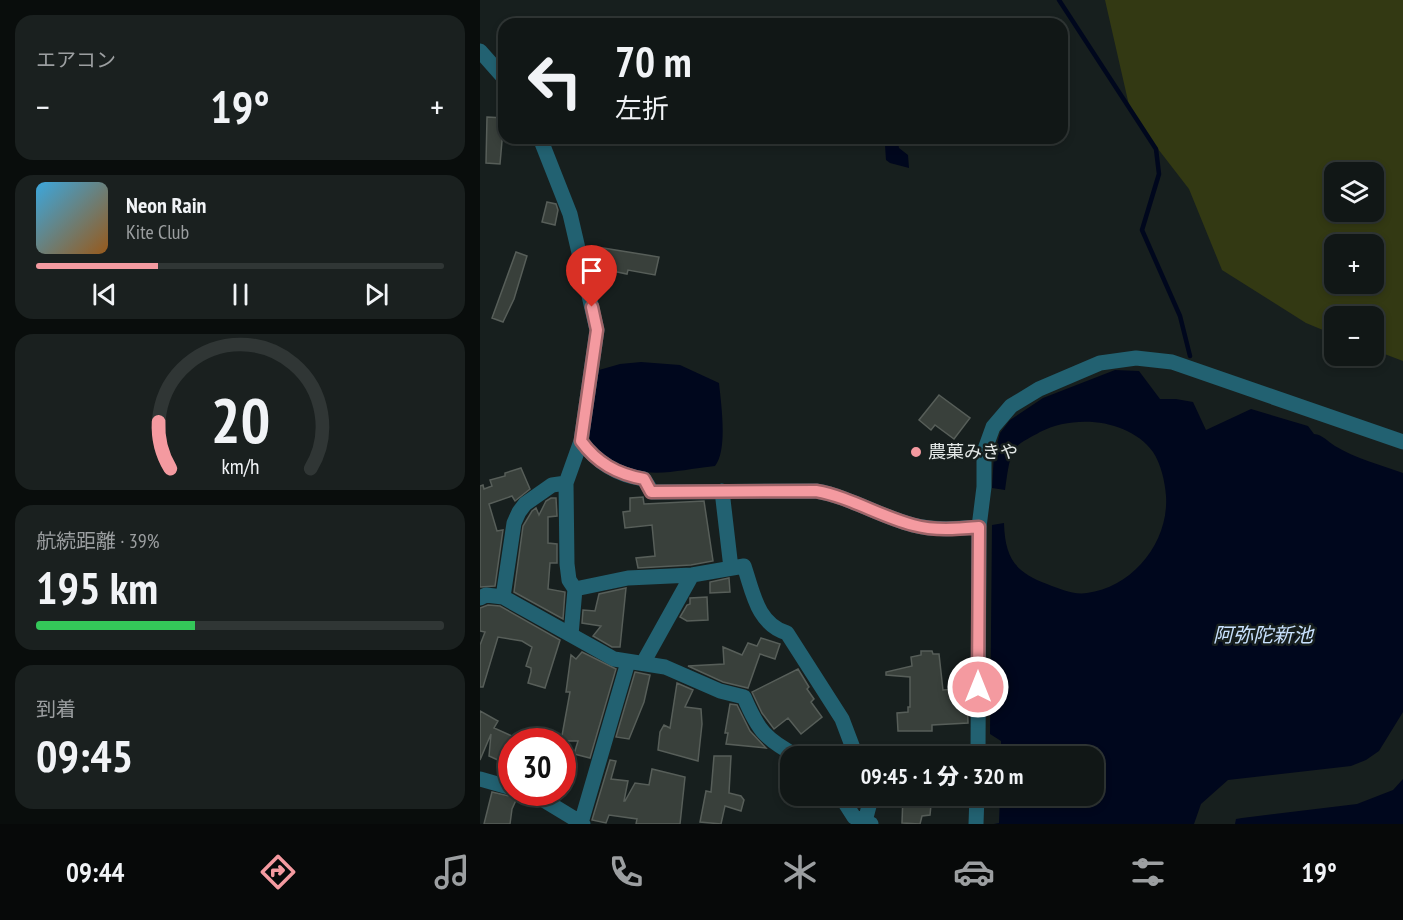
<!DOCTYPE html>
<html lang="ja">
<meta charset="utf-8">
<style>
:root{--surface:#111716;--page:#1a201f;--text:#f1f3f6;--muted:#9c9fa1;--line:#303635;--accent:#f49aa0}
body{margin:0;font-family:"PT Sans Narrow","Noto Sans JP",sans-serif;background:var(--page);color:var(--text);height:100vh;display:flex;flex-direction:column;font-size:22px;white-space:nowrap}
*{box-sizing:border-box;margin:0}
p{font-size:20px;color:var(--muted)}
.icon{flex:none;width:33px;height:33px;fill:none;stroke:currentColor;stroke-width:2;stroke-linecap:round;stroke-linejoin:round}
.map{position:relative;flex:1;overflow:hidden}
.sheet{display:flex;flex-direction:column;gap:15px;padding:15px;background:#090d0c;width:480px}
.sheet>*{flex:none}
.hud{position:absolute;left:18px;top:18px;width:570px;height:126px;border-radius:18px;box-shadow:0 3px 9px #0003,0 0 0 2px var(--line);background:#111716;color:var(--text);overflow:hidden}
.controls{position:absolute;left:844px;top:162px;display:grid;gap:12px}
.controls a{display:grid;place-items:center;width:60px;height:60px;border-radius:12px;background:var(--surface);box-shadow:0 3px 9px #0003,0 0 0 2px var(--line);font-size:30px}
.speed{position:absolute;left:18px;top:728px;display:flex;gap:12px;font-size:30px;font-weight:700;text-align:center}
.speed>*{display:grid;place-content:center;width:78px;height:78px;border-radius:50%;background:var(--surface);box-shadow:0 3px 9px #0003,0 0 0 2px var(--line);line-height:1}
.speed .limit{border:9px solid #d22;background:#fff;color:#111}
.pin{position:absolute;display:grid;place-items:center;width:51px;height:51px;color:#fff;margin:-62px -26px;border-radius:50% 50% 50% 0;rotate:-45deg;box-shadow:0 0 6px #0007}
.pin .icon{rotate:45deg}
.me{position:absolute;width:66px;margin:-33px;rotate:0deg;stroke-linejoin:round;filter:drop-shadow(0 0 4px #0008)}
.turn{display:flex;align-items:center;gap:21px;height:126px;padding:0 18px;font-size:27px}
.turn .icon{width:78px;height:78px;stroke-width:2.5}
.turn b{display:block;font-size:42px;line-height:51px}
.big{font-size:45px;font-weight:800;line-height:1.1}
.sheet .widget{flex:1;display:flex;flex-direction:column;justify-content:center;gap:9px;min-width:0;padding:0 21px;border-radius:18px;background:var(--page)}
.sheet .dial{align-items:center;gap:0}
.dial svg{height:156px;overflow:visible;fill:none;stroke:var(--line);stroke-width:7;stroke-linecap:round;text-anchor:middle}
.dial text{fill:var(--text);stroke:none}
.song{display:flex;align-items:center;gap:18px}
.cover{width:72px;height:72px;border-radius:9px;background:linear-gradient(135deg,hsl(200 70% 55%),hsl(30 70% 35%))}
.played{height:6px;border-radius:3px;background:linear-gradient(90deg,var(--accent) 30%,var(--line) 30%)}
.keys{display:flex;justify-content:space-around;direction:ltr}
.heat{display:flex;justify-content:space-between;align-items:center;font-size:33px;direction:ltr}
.charge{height:9px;border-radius:4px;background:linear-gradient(90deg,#34c759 39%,var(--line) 0)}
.trip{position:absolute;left:300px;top:746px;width:324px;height:60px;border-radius:18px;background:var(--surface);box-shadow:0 3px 9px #0003,0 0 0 2px var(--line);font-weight:800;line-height:60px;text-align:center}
.tabs{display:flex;height:96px;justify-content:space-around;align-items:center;background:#070909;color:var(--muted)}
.tabs .icon{width:42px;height:42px}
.tabs .active{color:var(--accent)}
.tabs b{font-size:27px;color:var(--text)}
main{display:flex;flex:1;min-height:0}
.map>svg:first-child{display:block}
</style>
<main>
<section class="sheet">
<div class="widget"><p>エアコン</p>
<div class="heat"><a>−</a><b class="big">19°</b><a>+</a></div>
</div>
<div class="widget">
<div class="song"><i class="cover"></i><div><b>Neon Rain</b><p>Kite Club</p></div></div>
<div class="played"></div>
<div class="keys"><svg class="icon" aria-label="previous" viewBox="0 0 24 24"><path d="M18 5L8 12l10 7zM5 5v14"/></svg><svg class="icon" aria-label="pause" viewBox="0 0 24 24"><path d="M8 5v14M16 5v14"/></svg><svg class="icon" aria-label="next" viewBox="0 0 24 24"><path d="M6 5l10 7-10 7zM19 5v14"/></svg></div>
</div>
<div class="widget dial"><svg viewBox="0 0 100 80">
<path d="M14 69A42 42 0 1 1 86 69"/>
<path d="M14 69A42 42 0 0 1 8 45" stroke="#f49aa0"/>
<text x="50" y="56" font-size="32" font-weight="700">20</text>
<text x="50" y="72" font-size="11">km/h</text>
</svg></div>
<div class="widget"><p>航続距離 · 39%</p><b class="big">195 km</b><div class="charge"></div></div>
<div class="widget"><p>到着</p><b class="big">09:45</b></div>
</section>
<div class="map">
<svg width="923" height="824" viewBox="0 0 923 824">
<rect width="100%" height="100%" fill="#171f1e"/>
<!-- green -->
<path fill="#333913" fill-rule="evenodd" d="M 625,0 L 923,0 L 923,361 L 894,350 L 894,316 L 855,316 L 855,335 L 826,323 L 742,270 L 709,189 L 651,114 ZM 855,172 L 894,172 L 894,212 L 855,212 ZM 855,244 L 894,244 L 894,284 L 855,284 Z"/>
<!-- water -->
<path fill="#00071d" d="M 411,141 L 418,143 L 419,148 L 428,155 L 429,168 L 410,163 L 406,160 L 405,145 Z
M 161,362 L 200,365 L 239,383 C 241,403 248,450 235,466 C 196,470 167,481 131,461 C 124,457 114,452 111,443 C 105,428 115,387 119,370 L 140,364 Z
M 635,370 L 659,371 L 680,399 L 696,399 L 713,402 L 726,430 L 771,409 L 828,426 L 834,434 C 843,435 847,441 855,446 C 875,458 900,465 923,473 L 923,712 L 899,751 L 886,760 L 871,766 L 748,780 L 721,804 L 714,824 L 514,824 L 519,823 L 520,795 L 614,795 L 614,756 L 521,756 L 521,741 L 510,734 L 512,525 L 524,523 C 525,558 535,572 567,584 C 580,589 593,595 607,593 C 653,587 689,542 686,496 C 685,482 681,464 673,452 C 649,419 595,414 560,432 C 552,437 539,442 534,450 C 528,461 527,478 525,490 L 512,488 L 514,454 L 520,433 L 530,420 L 563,398 Z
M 923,779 L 923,824 L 755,824 L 756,819 L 762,818 L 877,804 L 913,790 Z"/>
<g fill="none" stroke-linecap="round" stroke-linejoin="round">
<!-- stream -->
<path stroke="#00071d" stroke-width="4.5" d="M 579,0 L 676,149 L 679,174 L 662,230 L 700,316 L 710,356"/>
</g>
<!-- building -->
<path fill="#39403b" stroke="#575e59" stroke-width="1.5" d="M 7,117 L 24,118 L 20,164 L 6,163 Z
M 67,202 L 76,204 L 78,210 L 75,225 L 62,222 Z
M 117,247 L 179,257 L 175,275 L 148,270 L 147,274 L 113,267 Z
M 36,252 L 47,256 L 34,299 L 23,322 L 12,318 Z
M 459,395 L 490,418 L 474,439 L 455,425 L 451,430 L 439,420 Z
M 41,468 L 50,489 L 35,501 L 32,496 L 9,504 L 17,531 L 23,530 L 15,586 L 0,587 L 0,486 L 3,485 L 4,489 L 12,486 L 10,480 L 25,476 L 25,473 Z
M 163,497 L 164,504 L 224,501 L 233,561 L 211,565 L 158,568 L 156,558 L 175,556 L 172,525 L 145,528 L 143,512 L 150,511 L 150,498 Z
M 71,498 L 76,498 L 77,516 L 68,517 L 68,543 L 77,544 L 77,563 L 70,563 L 68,589 L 85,592 L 83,619 L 34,592 L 43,526 L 52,511 L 56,508 L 59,515 L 66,501 Z
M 249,578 L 250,592 L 230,593 L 230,582 Z
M 146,588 L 140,647 L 132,647 L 113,636 L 121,626 L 102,623 L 103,610 L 115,611 L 119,594 Z
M 227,597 L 228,620 L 207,621 L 200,617 L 207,605 L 210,604 L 210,598 Z
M 8,605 L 20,606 L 80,640 L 65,688 L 48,683 L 51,672 L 51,668 L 46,666 L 52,647 L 42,641 L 18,637 L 3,687 L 0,687 L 0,645 L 5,632 L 0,631 L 0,608 Z
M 281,638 L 300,644 L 295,659 L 280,654 L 268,688 L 243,682 L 208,666 L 244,664 L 243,647 L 262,655 L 268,643 L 277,646 Z
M 441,651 L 452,651 L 453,654 L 459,654 L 463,690 L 487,688 L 488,723 L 452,725 L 452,731 L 418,731 L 417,713 L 428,712 L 428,707 L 430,707 L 430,677 L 406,675 L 406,672 L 432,666 L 431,657 L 441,655 Z
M 102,652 L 136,669 L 110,758 L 94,754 L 98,741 L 81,741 L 90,692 L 86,692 L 91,655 L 96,659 Z
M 318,669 L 329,687 L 327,689 L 334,699 L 331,702 L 342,717 L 321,734 L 308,718 L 294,729 L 282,713 L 272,692 Z
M 155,672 L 170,675 L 164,702 L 149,739 L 136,737 Z
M 197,683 L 213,690 L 205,707 L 221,709 L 222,724 L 218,761 L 178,750 L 180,732 L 184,725 L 190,728 Z
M 250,704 L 257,705 L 270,731 L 286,748 L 246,744 L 248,733 L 245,733 Z
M 0,711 L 18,721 L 14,728 L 32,736 L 32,778 L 25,776 L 29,765 L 9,756 L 11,734 L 0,760 Z
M 234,756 L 251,756 L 249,793 L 261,796 L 264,800 L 261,811 L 245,806 L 241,824 L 220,822 L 226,791 L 231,792 Z
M 130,760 L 136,761 L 131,779 L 148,781 L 144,801 L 145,801 L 155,783 L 169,785 L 172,769 L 205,777 L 200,824 L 156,824 L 157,819 L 129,815 L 126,823 L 112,820 Z
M 12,792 L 37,798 L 32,809 L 30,824 L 4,824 Z
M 423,795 L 452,795 L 450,815 L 442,816 L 440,824 L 422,823 Z"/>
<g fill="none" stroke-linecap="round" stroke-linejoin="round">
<!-- minor -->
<path stroke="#226171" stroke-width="15" d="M 0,51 L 24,78
M 60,138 L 90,214 L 117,330 L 101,441 L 86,483 L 87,564 L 89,580 L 95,589 L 148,578 L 212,575 L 264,566 C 273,592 277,624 307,633 L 362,719 L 376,756
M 101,441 C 117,463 137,475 164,479 L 172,492 L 336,491 C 370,497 399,516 433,525 C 455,531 477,528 499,527
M 242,491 L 251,568
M 23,597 L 34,523 L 39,512 L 45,504 L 72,485 L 86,483
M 0,598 L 6,595 L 23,597 L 134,659 L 185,667 L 240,691 L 264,697 C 278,730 285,739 317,756
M 91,635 L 95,589
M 163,663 L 212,575
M 498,756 L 499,527 L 504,487 L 504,452 L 513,427 L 531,406 L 559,389 L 620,363 L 656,358 L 692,362 L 923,442
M 0,779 L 32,788
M 44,792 L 62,799 L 103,824
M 360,795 L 374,817 L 391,824
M 385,821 L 389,806 L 387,795
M 101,823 L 148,662
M 496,824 L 497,795"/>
</g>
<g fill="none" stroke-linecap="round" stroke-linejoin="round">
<!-- route casing -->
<g stroke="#9f6468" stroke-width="15">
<path id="route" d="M 112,307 L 117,330 L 101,441 C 117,463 137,474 164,479 L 171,492 L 336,491 C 370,497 399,516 433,525 C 455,531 477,529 499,527 L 498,687"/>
</g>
<!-- route -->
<use href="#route" stroke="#f49aa0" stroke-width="10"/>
</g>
<!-- markers -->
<circle fill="#f49aa0" stroke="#171f1e" stroke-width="2" cx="436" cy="452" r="6"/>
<g text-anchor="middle" stroke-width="5" stroke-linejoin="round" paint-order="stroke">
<!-- poi labels -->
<g font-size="18" fill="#e3e8e7" stroke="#171f1e" text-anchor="start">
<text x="448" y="458">農菓みきや</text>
</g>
<!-- water labels -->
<g font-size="20" font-style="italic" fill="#c8e1fe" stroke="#171f1e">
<text x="783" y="642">阿弥陀新池</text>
</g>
</g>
</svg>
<div class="controls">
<a><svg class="icon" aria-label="layers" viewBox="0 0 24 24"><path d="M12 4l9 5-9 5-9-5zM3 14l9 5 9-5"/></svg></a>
<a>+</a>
<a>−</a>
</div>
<div class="speed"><div class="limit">30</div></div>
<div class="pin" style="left:112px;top:307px;background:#d93025"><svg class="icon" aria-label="arrive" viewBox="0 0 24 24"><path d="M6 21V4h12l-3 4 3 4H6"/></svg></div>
<svg class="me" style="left:498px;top:687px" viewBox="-20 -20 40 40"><circle r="17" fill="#f49aa0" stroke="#fff" stroke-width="3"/><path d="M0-11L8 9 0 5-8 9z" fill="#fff"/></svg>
<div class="trip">09:45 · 1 分 · 320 m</div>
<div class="hud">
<div class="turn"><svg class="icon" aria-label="left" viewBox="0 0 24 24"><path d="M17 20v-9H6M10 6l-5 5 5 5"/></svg><div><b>70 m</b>左折</div></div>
</div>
</div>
</main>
<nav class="tabs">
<b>09:44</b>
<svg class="icon active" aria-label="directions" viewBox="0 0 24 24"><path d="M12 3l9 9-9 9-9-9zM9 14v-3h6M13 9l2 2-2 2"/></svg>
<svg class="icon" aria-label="music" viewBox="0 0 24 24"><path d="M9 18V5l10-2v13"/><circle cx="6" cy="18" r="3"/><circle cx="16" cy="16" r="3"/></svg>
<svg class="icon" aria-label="phone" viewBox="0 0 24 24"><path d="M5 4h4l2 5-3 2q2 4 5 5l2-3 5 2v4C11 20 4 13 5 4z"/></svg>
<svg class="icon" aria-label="climate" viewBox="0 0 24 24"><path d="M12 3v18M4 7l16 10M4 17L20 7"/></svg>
<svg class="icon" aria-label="car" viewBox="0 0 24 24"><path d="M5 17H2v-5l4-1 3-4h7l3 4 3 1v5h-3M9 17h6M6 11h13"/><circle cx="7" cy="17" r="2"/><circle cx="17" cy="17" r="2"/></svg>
<svg class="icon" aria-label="filters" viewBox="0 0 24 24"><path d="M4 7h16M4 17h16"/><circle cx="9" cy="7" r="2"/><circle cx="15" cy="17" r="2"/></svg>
<b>19°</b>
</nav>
